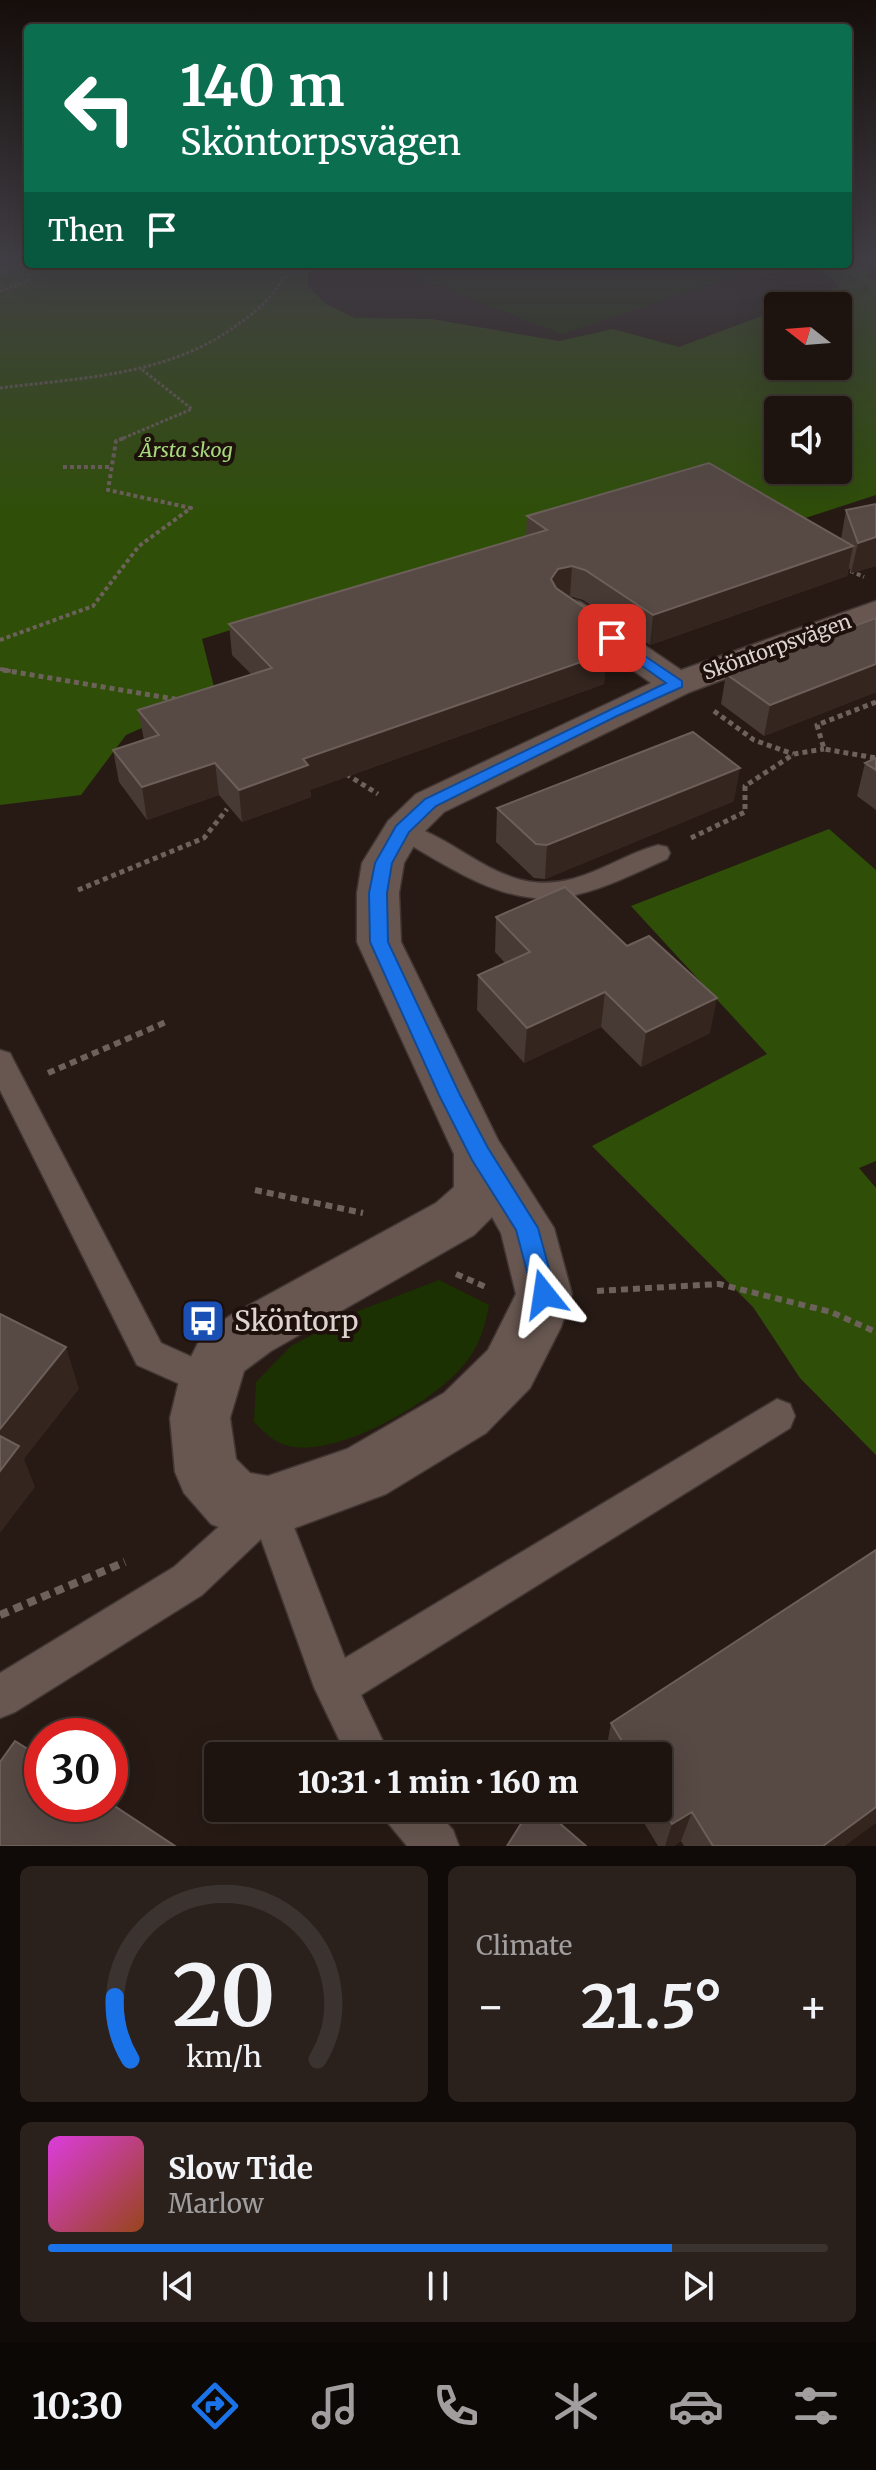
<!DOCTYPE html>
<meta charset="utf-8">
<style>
:root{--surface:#1d140f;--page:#2a211d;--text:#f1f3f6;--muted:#a09e9e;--line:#3b332f;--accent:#1a73e8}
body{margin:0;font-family:Merriweather,serif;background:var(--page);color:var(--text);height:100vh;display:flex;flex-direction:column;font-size:30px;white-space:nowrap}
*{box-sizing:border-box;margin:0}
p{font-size:26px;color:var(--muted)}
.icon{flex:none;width:44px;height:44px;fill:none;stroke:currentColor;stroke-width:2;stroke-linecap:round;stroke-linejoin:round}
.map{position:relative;height:1846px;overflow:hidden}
.panel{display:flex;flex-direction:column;gap:20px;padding:20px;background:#100b08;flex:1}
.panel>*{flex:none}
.guide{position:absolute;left:24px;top:24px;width:828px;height:244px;border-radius:8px;box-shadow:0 8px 32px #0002,0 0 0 2px var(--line);background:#0b6e4f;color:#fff;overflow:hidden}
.needle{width:52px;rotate:287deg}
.tools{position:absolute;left:764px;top:292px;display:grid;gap:16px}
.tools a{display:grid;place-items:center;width:88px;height:88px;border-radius:8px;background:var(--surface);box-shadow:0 8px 32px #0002,0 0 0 2px var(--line);font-size:40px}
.speed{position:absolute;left:24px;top:1718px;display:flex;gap:16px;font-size:40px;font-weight:700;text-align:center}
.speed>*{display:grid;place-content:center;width:104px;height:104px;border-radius:50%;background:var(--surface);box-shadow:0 8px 32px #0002,0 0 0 2px var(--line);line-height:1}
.speed .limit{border:12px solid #d22;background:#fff;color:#111}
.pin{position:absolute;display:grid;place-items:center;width:68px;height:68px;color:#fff;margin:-34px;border-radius:16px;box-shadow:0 4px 12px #0006}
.me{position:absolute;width:88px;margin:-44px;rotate:345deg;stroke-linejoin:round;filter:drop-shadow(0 0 6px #0008)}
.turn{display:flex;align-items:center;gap:28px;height:168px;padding:0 24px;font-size:36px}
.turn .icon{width:104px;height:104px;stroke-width:2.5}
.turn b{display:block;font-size:56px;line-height:68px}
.then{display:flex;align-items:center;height:76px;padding:0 24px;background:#0003;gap:16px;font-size:30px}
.big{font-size:60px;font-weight:800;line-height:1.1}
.panel .widget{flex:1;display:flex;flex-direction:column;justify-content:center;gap:12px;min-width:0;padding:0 28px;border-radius:12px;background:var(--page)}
.panel .dial{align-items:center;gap:0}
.dial svg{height:208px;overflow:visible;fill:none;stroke:var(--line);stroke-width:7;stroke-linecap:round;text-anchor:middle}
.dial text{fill:var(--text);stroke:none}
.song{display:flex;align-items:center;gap:24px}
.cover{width:96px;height:96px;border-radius:12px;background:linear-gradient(135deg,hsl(300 70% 55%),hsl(20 70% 35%))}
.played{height:8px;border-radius:4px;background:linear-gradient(90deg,var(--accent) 80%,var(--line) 80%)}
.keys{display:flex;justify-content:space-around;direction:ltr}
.heat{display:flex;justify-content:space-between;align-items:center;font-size:44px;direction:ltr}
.panel .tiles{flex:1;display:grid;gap:20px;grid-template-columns:1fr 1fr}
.widget:last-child{grid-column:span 2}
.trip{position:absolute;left:204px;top:1742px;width:468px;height:80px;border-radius:8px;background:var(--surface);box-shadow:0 8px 32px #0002,0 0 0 2px var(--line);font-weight:800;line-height:80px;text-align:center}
.dock{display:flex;height:128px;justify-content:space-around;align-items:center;background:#0c0806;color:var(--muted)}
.dock .icon{width:56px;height:56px}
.dock .selected{color:var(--accent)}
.dock b{font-size:36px;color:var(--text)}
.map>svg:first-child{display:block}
</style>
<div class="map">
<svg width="876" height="1846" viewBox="0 0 876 1846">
<rect width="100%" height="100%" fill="#271a14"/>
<!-- green -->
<path fill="#1b3101" d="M 381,264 L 771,264 L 562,334 Z
M 439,1280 L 489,1305 C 485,1328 479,1347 463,1366 C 433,1402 337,1458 289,1446 C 274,1443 264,1432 254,1422 L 256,1382 L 291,1346 L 353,1313 Z"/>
<!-- forest -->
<path fill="#2f4f08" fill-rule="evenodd" d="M 0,258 L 28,258 L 28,264 L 320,264 L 308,273 L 308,286 L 326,304 L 355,318 L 432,319 L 559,341 L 613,329 L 679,347 L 778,310 L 778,366 L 838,366 L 838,306 L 789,306 L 840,286 L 819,269 L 820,264 L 848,264 L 848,258 L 876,258 L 876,267 L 866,277 L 876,281 L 876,495 L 787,524 L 705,480 L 202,639 L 216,695 L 126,735 L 81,795 L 0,805 ZM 778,410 L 838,410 L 838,470 L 778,470 Z
M 829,829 L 876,870 L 876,1161 L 859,1168 L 876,1188 L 876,1455 L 800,1378 L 753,1307 L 592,1146 L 767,1054 L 631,906 Z"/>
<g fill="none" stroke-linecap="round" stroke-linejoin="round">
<!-- lane casing -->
<g stroke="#413633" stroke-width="3">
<path id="lane" d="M 402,823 C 462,838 501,898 572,879 C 602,871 628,853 658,845 L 667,847 L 670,853 L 667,859 C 637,872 607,888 575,895 C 509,912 449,866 393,835 L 390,830 L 393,825 Z
M 0,1050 L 10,1053 L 14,1061 L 161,1343 L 221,1370 L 227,1381 L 221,1392 L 209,1397 L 137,1365 L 0,1090 Z
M 777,1399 L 790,1404 L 795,1416 L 790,1428 L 361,1695 L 390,1756 L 347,1756 L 314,1687 L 261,1539 L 202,1595 L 15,1712 L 0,1718 L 0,1673 L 174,1567 L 255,1494 L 268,1489 L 281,1494 L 345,1658 Z
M 381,1808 L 433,1808 L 453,1830 L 459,1846 L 407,1846 L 388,1823 Z"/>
</g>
<!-- street casing -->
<g stroke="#413633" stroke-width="3">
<path id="street" d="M 569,599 L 581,602 L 681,670 L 876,601 L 876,622 L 690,692 L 444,812 L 419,837 L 404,863 L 399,893 L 401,942 L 498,1140 L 554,1228 L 572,1294 L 561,1327 L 530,1388 L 486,1433 L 386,1494 L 268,1538 L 234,1533 L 211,1524 L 184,1493 L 175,1472 L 170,1418 L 179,1381 L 202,1335 L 231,1315 L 436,1203 L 454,1187 L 454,1154 L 357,942 L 357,893 L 362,863 L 388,821 L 416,794 L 651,683 L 557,616 L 552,609 L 557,602 ZM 492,1217 L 501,1233 L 516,1294 L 488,1350 L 444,1393 L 347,1449 L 268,1476 L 250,1473 L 236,1459 L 230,1418 L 244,1371 L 271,1351 L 474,1235 Z"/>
</g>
<!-- path-far4 -->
<path stroke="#6d615c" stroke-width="3" stroke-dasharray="3 2" stroke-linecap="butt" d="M 273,264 L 283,274
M 0,272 L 28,262
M 0,291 L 27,282 L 33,264
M 0,388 C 78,378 163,376 230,330 C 243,321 257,311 268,299 C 279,286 286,274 301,264
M 119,440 L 192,409 L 140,368"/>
<!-- path-far3 -->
<path stroke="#6d615c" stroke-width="4" stroke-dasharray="4 3" stroke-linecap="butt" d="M 63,467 L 112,467
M 844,568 L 864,577
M 0,640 L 93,606 L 139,546 L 191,508 L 108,490 L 116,441 L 124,438
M 0,669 L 15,672"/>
<!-- path-far2 -->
<path stroke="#6d615c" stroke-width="5" stroke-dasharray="5 4" stroke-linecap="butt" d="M 3,670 L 180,700
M 876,702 L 817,725 L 824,749 L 876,758
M 714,711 L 754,740 L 793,754
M 346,774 L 378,794
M 691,838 L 745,812 L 745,786 L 794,754 L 824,749
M 78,890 L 204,838 L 227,809"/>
<!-- path-far1 -->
<path stroke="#6d615c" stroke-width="6" stroke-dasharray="7 5" stroke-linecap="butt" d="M 48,1073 L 166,1022
M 255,1190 L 363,1213
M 456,1274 L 488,1288
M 597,1291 L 719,1284 L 831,1312 L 876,1332"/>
<!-- path -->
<path stroke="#6d615c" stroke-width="8" stroke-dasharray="9 6" stroke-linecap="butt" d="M 0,1615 L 125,1562"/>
<!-- lane -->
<use href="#lane" fill="#685751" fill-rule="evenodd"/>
<!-- street -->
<use href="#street" fill="#685751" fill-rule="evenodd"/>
</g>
<!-- wall -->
<path fill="#473933" d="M 876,504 L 876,566 L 851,573 L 849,567 L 847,576 L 650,645 L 583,600 L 569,596 L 614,628 L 611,658 L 606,660 L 604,684 L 310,790 L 311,797 L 242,822 L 219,795 L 147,820 L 119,782 L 113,750 L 144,740 L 138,710 L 251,674 L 232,655 L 229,624 L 526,536 L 527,516 L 841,539 L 846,510 Z
M 876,618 L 876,692 L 764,736 L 721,704 L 726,674 Z
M 876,758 L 876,810 L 857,796 L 865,763 Z
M 734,801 L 545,879 L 534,878 L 496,842 L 497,808 Z
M 496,917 L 710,1033 L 641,1067 L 601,1027 L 524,1063 L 477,1010 L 478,975 L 505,963 L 495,952 Z
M 611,1723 L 845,1846 L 684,1846 L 681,1841 L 674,1846 L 658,1846 L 635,1808 L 658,1808 L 658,1756 L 605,1756 Z"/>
<!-- shaded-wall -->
<path fill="#34251f" d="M 876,537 L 876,566 L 851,573 L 858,543 Z
M 853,546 L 847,576 L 650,645 L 653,615 Z
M 572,566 L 570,596 L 556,599 L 551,579 L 558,569 Z
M 614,628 L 611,658 L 606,660 L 604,684 L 310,790 L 311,797 L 242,822 L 239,790 L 303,759 L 586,638 Z
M 876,664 L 876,692 L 764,736 L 770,705 Z
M 215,763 L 219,795 L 147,820 L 142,787 Z
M 740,768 L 734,801 L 545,879 L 547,845 Z
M 605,992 L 601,1027 L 524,1063 L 527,1028 Z
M 717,998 L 710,1033 L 641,1067 L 646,1032 Z
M 66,1347 L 79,1389 L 24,1459 L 35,1487 L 0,1533 L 0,1429 Z
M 876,1807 L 876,1823 L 845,1846 L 823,1846 Z
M 692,1812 L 681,1841 L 674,1846 L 665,1846 L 672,1824 Z"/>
<!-- building -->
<path fill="#574944" stroke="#6c5f59" stroke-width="2" d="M 709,463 L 853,546 L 653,615 L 585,570 L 572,566 L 558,569 L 551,579 L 556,588 L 614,628 L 586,638 L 607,653 L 303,759 L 308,765 L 239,790 L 215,763 L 142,787 L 113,750 L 159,735 L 138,710 L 272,668 L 229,624 L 547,530 L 527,516 Z
M 876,504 L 876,537 L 858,543 L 846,510 Z
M 876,618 L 876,664 L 770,705 L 726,674 Z
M 693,732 L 740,768 L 547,845 L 536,844 L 497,808 Z
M 876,758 L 876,770 L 865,763 Z
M 565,887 L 627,946 L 649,936 L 717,998 L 646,1032 L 605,992 L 527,1028 L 478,975 L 530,952 L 496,917 Z
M 0,1314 L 66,1347 L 0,1429 Z
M 0,1436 L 19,1446 L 0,1471 Z
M 876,1550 L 876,1807 L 823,1846 L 713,1846 L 692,1812 L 672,1824 L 658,1801 L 658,1756 L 631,1756 L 611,1723 Z
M 15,1741 L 42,1758 L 42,1804 L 110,1803 L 175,1846 L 0,1846 L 0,1762 Z
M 531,1808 L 542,1808 L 586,1846 L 507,1846 Z"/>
<!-- sky -->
<linearGradient id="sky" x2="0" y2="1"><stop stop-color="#150e0b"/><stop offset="0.5" stop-color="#413e45"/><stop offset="1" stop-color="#413e45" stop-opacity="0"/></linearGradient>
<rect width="876" height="517" fill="url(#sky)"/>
<!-- route -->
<path fill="#1a73e8" stroke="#114b97" stroke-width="2" d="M 612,634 L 682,681 L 682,687 L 617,716 L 436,806 L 409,832 L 392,863 L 387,893 L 388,942 L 460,1095 L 488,1148 L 538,1228 L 556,1294 L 553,1301 L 544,1304 L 536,1301 L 533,1294 L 516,1230 L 472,1160 L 439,1095 L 370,942 L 369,893 L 375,863 L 396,826 L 425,799 L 666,683 L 607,641 L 605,638 Z"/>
<!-- icons -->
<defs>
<g id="bus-square" transform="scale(2.3)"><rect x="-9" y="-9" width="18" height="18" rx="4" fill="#1a4fb4" stroke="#1e110c"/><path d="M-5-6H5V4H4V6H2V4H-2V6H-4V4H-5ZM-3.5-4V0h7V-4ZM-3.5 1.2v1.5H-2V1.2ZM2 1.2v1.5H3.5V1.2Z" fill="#fff"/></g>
</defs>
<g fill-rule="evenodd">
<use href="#bus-square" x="203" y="1321"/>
</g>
<g text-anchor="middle" stroke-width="8" stroke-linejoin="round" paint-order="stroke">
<!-- far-park labels -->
<g font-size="20" font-style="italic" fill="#a6d87c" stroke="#1e110c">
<text x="186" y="457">Årsta skog</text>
</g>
<!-- far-street labels -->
<g font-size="20" fill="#ddd3cf" stroke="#1e110c">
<text transform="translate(777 647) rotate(-20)" y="7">Sköntorpsvägen</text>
</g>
<!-- near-poi labels -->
<g font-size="28" fill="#ddd3cf" stroke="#1e110c" text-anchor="start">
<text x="234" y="1331">Sköntorp</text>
</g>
</g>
</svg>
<div class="tools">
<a><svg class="needle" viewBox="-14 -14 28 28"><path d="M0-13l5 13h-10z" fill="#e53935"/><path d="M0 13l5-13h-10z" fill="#a09e9e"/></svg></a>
<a><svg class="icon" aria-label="sound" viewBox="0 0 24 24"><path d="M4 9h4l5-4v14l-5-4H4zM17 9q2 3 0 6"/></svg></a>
</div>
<div class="speed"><div class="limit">30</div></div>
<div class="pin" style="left:612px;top:638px;background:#d93025"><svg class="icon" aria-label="arrive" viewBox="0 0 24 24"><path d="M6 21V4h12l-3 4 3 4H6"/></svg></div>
<svg class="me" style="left:544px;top:1294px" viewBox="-20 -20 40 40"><path d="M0-17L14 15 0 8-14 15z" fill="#1a73e8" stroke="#fff" stroke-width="4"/></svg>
<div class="trip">10:31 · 1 min · 160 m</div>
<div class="guide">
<div class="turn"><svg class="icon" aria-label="left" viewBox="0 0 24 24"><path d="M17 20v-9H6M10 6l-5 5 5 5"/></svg><div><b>140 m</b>Sköntorpsvägen</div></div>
<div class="then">Then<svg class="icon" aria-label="arrive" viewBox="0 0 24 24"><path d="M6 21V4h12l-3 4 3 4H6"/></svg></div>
</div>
</div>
<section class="panel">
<div class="tiles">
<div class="widget dial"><svg viewBox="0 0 100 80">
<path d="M14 69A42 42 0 1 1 86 69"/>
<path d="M14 69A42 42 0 0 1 8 45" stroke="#1a73e8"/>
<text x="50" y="56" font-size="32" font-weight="700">20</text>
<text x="50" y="72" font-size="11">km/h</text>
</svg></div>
<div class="widget"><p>Climate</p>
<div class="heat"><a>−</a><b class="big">21.5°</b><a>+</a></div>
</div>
<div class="widget">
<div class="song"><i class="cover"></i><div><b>Slow Tide</b><p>Marlow</p></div></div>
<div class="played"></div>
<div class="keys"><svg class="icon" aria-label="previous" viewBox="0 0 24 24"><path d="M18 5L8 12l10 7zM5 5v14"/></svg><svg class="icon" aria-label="pause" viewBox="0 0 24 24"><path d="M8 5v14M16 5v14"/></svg><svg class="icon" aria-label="next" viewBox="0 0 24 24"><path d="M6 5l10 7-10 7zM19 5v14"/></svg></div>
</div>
</div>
</section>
<nav class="dock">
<b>10:30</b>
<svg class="icon selected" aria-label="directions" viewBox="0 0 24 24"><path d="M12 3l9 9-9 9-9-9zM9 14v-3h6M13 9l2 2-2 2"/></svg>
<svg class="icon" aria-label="music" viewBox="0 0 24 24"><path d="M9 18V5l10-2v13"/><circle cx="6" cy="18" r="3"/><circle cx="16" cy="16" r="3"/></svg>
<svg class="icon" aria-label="phone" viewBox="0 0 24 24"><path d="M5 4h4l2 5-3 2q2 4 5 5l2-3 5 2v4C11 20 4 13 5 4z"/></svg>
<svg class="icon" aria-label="climate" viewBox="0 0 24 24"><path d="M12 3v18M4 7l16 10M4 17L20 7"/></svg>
<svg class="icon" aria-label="car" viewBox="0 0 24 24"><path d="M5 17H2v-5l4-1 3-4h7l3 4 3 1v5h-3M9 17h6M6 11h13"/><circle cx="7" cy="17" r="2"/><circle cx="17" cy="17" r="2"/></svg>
<svg class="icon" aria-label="filters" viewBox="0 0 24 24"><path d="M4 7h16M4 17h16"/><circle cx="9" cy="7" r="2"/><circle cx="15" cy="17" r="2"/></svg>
</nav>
